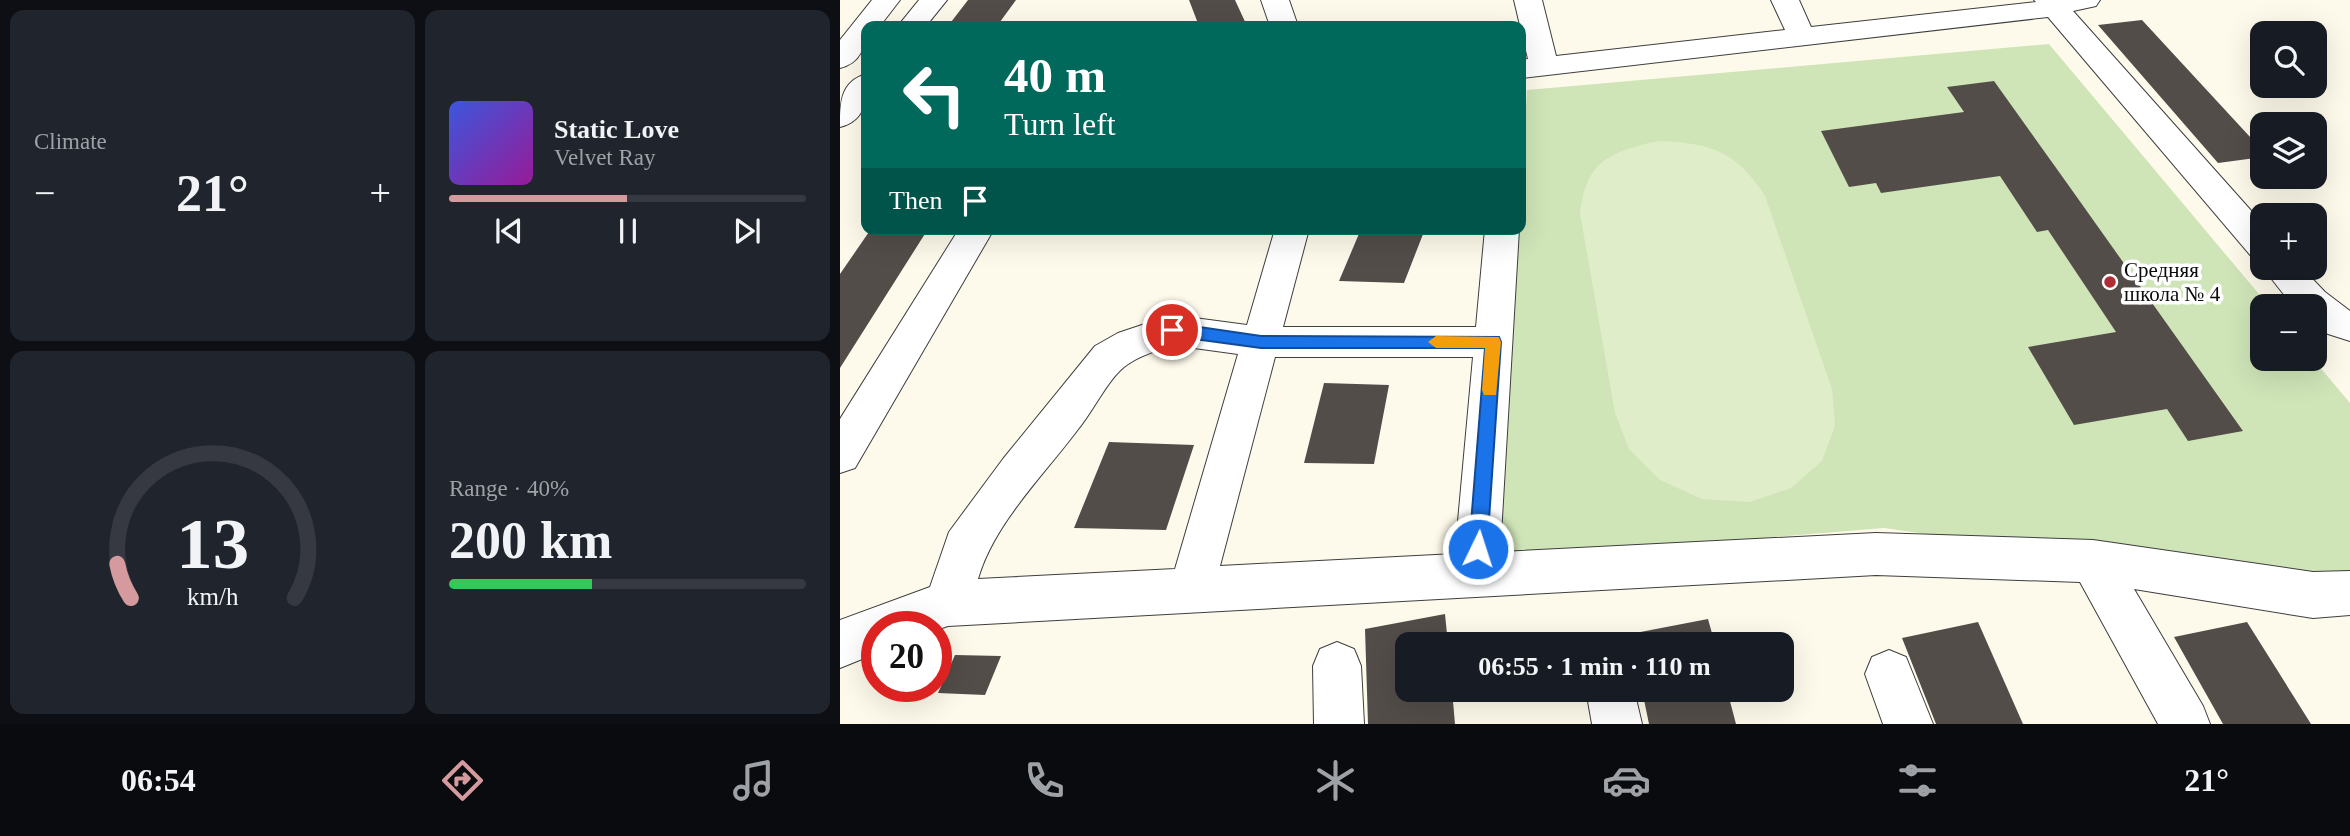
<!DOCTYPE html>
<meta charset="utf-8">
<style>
:root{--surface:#171b24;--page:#20242c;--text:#f1f3f6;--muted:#9ea1a6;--line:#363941;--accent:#d49a9e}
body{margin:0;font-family:Georgia,serif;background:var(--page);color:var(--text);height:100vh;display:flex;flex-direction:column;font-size:26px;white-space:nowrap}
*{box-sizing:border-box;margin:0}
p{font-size:23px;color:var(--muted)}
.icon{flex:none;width:38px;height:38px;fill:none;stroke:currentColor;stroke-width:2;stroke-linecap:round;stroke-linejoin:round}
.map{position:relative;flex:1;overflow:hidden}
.panel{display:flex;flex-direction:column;gap:10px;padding:10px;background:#0d0f14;width:840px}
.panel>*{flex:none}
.top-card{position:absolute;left:21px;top:21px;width:665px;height:214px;border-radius:14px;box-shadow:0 7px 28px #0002;background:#00695c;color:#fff;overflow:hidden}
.tools{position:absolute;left:1410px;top:21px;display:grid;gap:14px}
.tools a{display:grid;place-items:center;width:77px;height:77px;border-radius:14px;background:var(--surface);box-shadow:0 7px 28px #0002;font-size:35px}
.speed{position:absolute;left:21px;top:611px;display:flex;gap:14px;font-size:35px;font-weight:700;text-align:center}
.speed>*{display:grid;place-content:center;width:91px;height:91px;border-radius:50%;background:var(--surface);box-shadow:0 7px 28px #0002;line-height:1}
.speed .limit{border:10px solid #d22;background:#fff;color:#111}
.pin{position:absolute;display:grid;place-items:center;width:60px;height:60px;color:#fff;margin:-30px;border:4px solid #fff;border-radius:50%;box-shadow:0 2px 7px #0007}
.me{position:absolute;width:77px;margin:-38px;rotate:4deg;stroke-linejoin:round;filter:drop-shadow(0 0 5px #0008)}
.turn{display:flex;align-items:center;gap:24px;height:147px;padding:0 28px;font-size:32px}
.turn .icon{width:91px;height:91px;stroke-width:2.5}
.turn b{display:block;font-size:49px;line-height:60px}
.then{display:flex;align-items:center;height:66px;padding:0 28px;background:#0003;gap:14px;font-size:26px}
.big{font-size:52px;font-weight:600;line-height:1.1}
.panel .card{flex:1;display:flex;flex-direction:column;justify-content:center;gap:10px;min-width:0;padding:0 24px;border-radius:14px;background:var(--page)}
.panel .dial{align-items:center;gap:0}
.dial svg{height:182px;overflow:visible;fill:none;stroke:var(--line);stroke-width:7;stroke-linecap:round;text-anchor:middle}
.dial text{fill:var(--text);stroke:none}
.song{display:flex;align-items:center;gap:21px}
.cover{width:84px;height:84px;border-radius:10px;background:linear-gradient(135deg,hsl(230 70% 55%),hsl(300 70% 35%))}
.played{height:7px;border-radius:4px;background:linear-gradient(90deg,var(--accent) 50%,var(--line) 50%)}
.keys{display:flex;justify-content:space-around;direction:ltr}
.heat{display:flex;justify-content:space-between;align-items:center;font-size:38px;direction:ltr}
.charge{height:10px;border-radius:5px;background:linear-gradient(90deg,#34c759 40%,var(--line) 0)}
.panel .tiles{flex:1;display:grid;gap:10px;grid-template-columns:repeat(2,1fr)}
.trip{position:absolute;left:555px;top:632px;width:399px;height:70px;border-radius:14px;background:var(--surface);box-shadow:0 7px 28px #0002;font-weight:600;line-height:70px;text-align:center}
.tabs{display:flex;height:112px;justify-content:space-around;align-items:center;background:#090b0e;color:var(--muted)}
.tabs .icon{width:49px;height:49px}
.tabs .current{color:var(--accent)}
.tabs b{font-size:32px;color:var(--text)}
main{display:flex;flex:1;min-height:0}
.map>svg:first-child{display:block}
</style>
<main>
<section class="panel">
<div class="tiles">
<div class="card"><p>Climate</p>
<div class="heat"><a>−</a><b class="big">21°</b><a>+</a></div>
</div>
<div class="card">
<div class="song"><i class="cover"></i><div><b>Static Love</b><p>Velvet Ray</p></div></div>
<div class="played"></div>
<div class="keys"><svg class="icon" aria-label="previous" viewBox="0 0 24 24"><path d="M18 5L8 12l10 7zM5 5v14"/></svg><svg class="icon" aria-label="pause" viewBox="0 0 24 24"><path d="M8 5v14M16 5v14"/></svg><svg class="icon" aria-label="next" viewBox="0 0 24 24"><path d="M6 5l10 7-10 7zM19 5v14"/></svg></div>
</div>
<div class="card dial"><svg viewBox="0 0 100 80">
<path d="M14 69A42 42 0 1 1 86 69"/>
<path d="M14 69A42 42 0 0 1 8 54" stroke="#d49a9e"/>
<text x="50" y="56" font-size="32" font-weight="700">13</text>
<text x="50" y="72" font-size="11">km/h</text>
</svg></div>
<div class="card"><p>Range · 40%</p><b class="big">200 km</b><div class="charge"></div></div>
</div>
</section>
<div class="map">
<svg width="1510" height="724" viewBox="0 0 1510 724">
<rect width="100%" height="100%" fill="#fefaeb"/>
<!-- green -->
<path fill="#cfe5b8" d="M 1209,44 L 1429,306 L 1423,306 L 1423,359 L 1473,359 L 1510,403 L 1510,571 L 1399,579 L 1044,528 L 660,560 L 687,90 Z"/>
<!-- pitch -->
<path fill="#e0edc9" d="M 818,141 C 870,143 895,150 925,196 L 992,389 L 995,426 L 982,461 L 951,488 L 909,502 L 862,499 L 820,480 L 789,449 L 775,413 L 740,213 C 746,160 770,152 818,141 Z"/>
<!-- building -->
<path fill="#534d49" d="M 128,0 L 176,0 L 157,26 L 108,26 Z
M 349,0 L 395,0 L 407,26 L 359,26 Z
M 1302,20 L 1423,151 L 1423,157 L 1378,163 L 1258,25 Z
M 1154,81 L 1229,186 L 1403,431 L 1348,441 L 1327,409 L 1234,425 L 1188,347 L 1276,332 L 1208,230 L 1197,232 L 1160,176 L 1041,193 L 1036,183 L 1009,187 L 981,131 L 1124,112 L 1107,87 Z
M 31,229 L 88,229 L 0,368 L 0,274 Z
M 521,229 L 585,229 L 564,283 L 499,281 Z
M 484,383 L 549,385 L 534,464 L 464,463 Z
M 269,442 L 354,445 L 326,530 L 234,528 Z
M 605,614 L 608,644 L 567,644 L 567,690 L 612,690 L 615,724 L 528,724 L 525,629 Z
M 868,619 L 875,644 L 792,644 L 790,634 Z
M 1138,622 L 1183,724 L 1096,724 L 1062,638 Z
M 1407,622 L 1471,724 L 1383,724 L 1334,637 Z
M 115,655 L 161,656 L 145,695 L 98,693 Z
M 802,690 L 887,690 L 896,724 L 809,724 Z"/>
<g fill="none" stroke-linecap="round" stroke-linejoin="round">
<!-- minor casing -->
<g stroke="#3e3e3e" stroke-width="2">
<path id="minor" d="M 32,0 L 60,0 L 40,26 L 26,26 C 26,46 21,63 0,68 L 0,40 Z
M 79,0 L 107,0 L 86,26 L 58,26 Z
M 421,0 L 449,0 L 458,26 L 430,26 Z
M 674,0 L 702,0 L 716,56 L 945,30 L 931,0 L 959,0 L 971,27 L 1196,2 L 1194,0 L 1260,0 L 1256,6 L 1233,11 L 1423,224 L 1423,260 L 1411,256 L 1208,17 L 681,78 L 681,60 L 688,59 Z
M 26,74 C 27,98 27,120 0,127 C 0,103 0,82 26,74 Z
M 119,229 L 154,229 L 15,468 L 0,473 L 0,419 Z
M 435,229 L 469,229 L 443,327 L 636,327 L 645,229 L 679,229 L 660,552 L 1036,533 L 1253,540 L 1473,572 L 1510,571 L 1510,615 L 1473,618 L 1294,589 L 1363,706 L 1370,724 L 1318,724 L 1240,582 L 1036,575 L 108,626 L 96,630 L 96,626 L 37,626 L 37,653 L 0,668 L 0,620 L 90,587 L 109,532 L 163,459 L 255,346 L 278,333 L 332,315 L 407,325 ZM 332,345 L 398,354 L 335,569 L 138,579 C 154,523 205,474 239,428 C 253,411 267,381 284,367 C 298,356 316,351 332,345 ZM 435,357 L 633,357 L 615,554 L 380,566 Z
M 1423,268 L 1462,268 L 1485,292 L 1510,311 L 1510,341 L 1488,334 L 1475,326 L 1475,306 L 1453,306 Z
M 497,642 L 514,649 L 521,666 L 524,724 L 474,724 L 473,666 L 480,649 Z
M 1049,650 L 1066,657 L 1093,724 L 1043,724 L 1025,674 L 1032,657 Z
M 746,690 L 794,690 L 802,724 L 752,724 Z"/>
</g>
<!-- minor -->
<use href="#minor" fill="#fff" fill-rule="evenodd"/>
</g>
<!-- route -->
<path fill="#1a73e8" stroke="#114b97" stroke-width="2" d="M 332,323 L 421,336 L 659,337 L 661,342 L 647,549 L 645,555 L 638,558 L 632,555 L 629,549 L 645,348 L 421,348 L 332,336 L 324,330 Z"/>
<!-- slow -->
<path fill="#f59e0b" d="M 596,336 L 659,337 L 661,342 L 656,395 L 644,395 L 642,390 L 645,348 L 596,348 L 588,342 Z"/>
<!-- markers -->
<circle fill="#b02e33" stroke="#fff" stroke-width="2.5" cx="1270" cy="282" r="7"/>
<g text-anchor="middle" stroke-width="7" stroke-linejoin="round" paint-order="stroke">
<!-- poi labels -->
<g font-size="21" fill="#0b0b0b" stroke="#fff" text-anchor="start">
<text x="1284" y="277">Средняя<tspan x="1284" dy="24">школа № 4</tspan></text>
</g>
</g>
</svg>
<div class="tools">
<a><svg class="icon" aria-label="search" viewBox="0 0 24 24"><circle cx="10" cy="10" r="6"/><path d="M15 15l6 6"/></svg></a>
<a><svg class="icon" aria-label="layers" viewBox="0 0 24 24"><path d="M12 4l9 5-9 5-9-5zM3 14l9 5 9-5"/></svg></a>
<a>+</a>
<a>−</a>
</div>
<div class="speed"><div class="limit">20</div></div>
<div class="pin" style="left:332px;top:330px;background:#d93025"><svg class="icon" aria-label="arrive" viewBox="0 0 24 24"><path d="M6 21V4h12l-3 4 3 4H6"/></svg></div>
<svg class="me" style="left:638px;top:549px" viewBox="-20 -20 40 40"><circle r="17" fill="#1a73e8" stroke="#fff" stroke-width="3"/><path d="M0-11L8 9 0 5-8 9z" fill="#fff"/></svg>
<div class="trip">06:55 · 1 min · 110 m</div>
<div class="top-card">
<div class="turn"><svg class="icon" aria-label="left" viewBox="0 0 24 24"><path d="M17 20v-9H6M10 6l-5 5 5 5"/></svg><div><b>40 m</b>Turn left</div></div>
<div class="then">Then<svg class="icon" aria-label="arrive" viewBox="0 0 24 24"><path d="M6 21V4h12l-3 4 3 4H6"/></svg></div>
</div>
</div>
</main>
<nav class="tabs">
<b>06:54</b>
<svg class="icon current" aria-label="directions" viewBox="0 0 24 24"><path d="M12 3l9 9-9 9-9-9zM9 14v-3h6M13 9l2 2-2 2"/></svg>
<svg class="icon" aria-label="music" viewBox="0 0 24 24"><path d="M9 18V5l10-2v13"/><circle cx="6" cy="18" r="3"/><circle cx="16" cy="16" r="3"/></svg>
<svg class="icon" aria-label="phone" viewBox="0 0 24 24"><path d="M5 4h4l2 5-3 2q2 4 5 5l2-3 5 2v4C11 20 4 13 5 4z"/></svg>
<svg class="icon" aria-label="climate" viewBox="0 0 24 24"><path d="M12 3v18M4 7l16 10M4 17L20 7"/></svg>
<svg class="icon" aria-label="car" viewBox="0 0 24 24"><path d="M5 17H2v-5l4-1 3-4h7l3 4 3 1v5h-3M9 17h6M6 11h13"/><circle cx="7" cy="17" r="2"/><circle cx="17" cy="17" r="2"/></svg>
<svg class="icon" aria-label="filters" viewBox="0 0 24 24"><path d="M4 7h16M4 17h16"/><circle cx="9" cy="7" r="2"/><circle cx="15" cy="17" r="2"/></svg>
<b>21°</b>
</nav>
